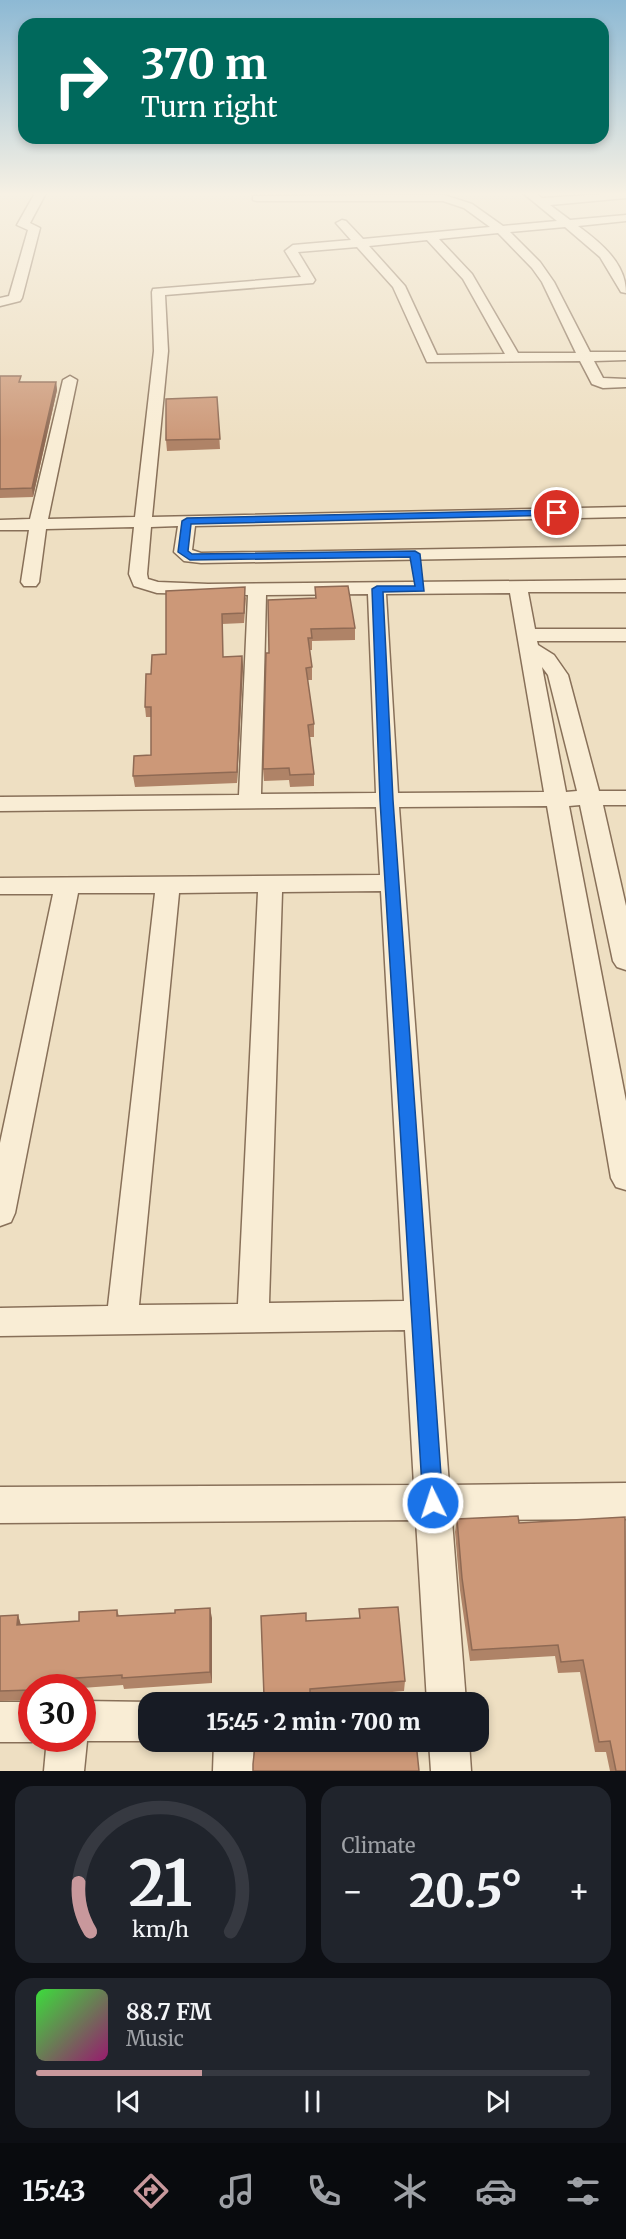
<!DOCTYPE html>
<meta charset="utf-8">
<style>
:root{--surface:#171b24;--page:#20242c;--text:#f1f3f6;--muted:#9ea1a6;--line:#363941;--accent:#c8989c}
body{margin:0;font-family:Merriweather,serif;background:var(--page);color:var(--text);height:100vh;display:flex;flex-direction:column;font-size:22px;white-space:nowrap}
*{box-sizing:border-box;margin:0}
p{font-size:20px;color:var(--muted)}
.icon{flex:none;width:33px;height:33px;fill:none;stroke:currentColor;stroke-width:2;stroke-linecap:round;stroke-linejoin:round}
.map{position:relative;height:1771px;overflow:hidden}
.drawer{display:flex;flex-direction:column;gap:15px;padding:15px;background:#0d0f14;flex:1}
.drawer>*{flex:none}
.hud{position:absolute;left:18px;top:18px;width:591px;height:126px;border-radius:18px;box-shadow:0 3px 9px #0003;background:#00695c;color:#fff;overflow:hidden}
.speed{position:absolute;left:18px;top:1674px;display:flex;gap:12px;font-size:30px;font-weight:700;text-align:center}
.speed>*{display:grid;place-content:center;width:78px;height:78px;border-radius:50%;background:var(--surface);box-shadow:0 3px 9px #0003;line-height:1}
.speed .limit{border:9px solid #d22;background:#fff;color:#111}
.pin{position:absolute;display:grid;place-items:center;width:51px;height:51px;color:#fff;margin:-26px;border:3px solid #fff;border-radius:50%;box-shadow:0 2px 6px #0007}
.me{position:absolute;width:66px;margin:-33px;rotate:356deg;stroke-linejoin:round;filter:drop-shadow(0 0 4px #0008)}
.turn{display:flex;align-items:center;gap:21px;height:126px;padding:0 24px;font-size:27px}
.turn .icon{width:78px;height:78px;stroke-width:2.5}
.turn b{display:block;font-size:42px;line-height:51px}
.big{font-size:45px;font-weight:800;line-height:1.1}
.drawer .widget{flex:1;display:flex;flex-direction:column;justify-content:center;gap:9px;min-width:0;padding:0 21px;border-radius:18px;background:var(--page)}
.drawer .dial{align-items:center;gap:0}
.dial svg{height:156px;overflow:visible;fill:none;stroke:var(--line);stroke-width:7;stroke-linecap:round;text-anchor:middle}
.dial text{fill:var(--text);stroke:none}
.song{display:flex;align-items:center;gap:18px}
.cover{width:72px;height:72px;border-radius:9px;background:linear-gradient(135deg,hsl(120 70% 55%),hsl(320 70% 35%))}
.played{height:6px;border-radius:3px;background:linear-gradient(90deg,var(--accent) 30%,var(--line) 30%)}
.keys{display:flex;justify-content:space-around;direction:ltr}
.heat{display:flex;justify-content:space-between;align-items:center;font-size:33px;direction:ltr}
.drawer .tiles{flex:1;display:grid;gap:15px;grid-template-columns:1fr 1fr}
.widget:last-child{grid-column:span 2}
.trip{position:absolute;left:138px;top:1692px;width:351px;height:60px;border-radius:18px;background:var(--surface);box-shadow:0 3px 9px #0003;font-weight:800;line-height:60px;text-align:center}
.tabs{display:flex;height:96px;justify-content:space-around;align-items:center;background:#090b0e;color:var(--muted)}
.tabs .icon{width:42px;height:42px}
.tabs .selected{color:var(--accent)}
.tabs b{font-size:27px;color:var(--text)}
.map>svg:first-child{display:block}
</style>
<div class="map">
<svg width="626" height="1771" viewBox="0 0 626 1771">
<rect width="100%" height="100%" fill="#eedfc2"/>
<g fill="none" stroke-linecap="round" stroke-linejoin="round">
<!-- street casing -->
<g stroke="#887059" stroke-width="3">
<path id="street" d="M 35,193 L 46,193 L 30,223 L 40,228 L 22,298 L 20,301 L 0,306 L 0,298 L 9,296 L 28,230 L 17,225 Z
M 523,193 L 535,193 L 542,198 L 626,193 L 626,198 L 550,205 L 570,220 L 626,215 L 626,221 L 578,226 C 601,243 626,263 626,293 L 621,292 L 600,257 L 565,227 L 510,232 L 540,262 L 554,282 L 590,352 L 626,352 L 626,360 L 594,361 L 603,378 L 626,379 L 626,387 L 603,388 L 592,384 L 580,361 L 427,362 L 393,287 L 357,247 L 298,252 L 315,280 L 313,283 L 165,295 L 168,351 L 152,517 L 626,507 L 626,517 L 195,526 L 192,550 L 201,553 L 626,546 L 626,556 L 201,563 L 184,561 L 174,552 L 178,526 L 151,527 L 147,574 L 148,579 L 158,582 L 208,584 L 626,580 L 626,592 L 528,592 L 535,629 L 626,629 L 626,641 L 537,641 L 538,645 L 554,655 L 568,675 L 599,791 L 626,791 L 626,805 L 603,805 L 626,906 L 626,970 L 617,967 L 613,961 L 580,805 L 569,806 L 626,1101 L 626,1190 L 616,1187 L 611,1178 L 547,806 L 399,807 L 449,1485 L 626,1483 L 626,1519 L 452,1520 L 466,1702 L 427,1702 L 416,1520 L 0,1523 L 0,1487 L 414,1485 L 405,1330 L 0,1336 L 0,1308 L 108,1306 L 155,893 L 78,893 L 15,1213 L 11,1222 L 0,1226 L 0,1143 L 53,894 L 0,894 L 0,878 L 380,875 L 376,807 L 0,811 L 0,797 L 239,795 L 248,595 L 157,593 L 134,586 L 129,574 L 134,527 L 46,529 L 39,582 L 36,586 L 24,586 L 21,582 L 29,530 L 0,530 L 0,520 L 30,519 L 63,380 L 70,376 L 77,380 L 48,519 L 135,517 L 154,351 L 152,292 L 153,289 L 301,277 L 285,251 L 293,245 L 351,240 L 336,223 L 342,220 L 346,221 L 363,239 L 490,227 L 464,208 L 443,201 L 257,201 L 253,200 L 253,196 L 444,195 L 472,204 L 503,226 L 557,221 ZM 498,233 L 532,268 L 542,282 L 576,353 L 518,353 L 472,274 L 439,239 ZM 427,240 L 463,279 L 505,354 L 437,355 L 405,286 L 369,246 ZM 510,593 L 544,792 L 398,793 L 386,594 ZM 368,594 L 376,793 L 261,794 L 266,595 ZM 542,667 L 548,675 L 577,791 L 566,792 ZM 381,891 L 404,1301 L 269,1303 L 282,892 ZM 258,892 L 238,1304 L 139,1305 L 179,893 Z
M 82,1701 L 151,1702 L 148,1702 L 148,1741 L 87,1741 L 84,1771 L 44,1771 L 47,1738 L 82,1738 Z
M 0,1702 L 32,1702 L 32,1738 L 40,1738 L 32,1742 L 0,1742 Z
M 214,1742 L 254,1742 L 253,1771 L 213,1771 Z
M 429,1742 L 469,1742 L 471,1771 L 431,1771 Z"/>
</g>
<!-- street -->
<use href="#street" fill="#f9edd5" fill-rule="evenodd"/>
</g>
<!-- wall -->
<path fill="#af8367" d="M 0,376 L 22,382 L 56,382 L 57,390 L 33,497 L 0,498 Z
M 217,397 L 220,449 L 167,451 L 166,440 Z
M 315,587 L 355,628 L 355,640 L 312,641 L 312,650 L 309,650 L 312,667 L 312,680 L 307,680 L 314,724 L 314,737 L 310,737 L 314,774 L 314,786 L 290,787 L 289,780 L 264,781 L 263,769 L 269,653 L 315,598 Z
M 246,597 L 244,623 L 222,624 L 223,657 L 242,656 L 243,666 L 237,783 L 135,787 L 133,776 L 151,755 L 151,717 L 146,717 L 145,707 L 151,674 L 166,654 Z
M 625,1517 L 626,1771 L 610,1771 L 606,1752 L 595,1752 L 580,1672 L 558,1673 L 555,1656 L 470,1661 L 460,1590 L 455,1532 L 457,1519 L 519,1523 Z
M 359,1609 L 405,1681 L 404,1691 L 310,1699 L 310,1702 L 264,1702 L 261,1616 L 306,1621 L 359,1618 Z
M 117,1610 L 119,1616 L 212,1618 L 212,1683 L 124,1689 L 123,1685 L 82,1688 L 32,1688 L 32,1700 L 0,1701 L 0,1616 L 18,1615 L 21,1625 L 79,1621 Z"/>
<!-- shaded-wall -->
<path fill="#8f6a54" d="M 56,382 L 57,390 L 33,497 L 32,488 Z
M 242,656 L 243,666 L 237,783 L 237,772 Z
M 210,1608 L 212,1618 L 212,1683 L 210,1672 Z
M 18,1615 L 21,1626 L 17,1625 Z"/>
<!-- building -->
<path fill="#cc9878" stroke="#8f6a54" stroke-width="1.5" d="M 0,376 L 21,376 L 19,382 L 56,382 L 32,488 L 0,489 Z
M 217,397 L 220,439 L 166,440 L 166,399 Z
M 348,586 L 355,628 L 311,629 L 312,638 L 308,638 L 312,667 L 306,668 L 314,724 L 308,725 L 314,774 L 290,775 L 289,768 L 263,769 L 266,653 L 269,653 L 268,600 L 316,598 L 315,587 Z
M 245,587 L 244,613 L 222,614 L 223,657 L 242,656 L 237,772 L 133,776 L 134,756 L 151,755 L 151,707 L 145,707 L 146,674 L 151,674 L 152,655 L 166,654 L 166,591 Z
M 518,1516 L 519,1523 L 625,1517 L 626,1771 L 616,1771 L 610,1741 L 599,1742 L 583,1660 L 561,1662 L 558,1645 L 472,1650 L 462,1578 L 457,1519 Z
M 398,1607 L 405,1681 L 310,1689 L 310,1693 L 264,1696 L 261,1616 L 306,1613 L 306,1621 L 360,1618 L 359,1609 Z
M 210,1608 L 210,1672 L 122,1678 L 122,1675 L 61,1679 L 60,1688 L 32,1688 L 32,1690 L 0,1691 L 0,1616 L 18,1615 L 17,1625 L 79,1621 L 79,1612 L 117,1610 L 117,1616 L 175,1613 L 175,1610 Z
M 332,1742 L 416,1742 L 419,1771 L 253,1771 L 253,1764 L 255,1746 Z"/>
<!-- sky -->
<linearGradient id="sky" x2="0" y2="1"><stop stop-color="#8db9d4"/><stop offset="0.44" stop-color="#f7f1e4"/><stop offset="1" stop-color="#f7f1e4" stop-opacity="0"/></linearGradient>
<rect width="626" height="441" fill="url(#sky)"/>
<!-- route -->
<path fill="#1a73e8" stroke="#114b97" stroke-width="1.5" d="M 557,510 L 561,513 L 560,515 L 191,524 L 188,551 L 192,554 L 415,551 L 420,554 L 424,591 L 383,592 L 393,800 L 443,1503 L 440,1510 L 433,1513 L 426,1510 L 423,1503 L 380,800 L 372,589 L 377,586 L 415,586 L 410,557 L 190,560 L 178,552 L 182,521 L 187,518 Z"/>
</svg>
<div class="speed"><div class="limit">30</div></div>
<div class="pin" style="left:557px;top:513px;background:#d93025"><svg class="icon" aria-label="arrive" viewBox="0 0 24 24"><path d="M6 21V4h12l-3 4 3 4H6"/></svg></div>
<svg class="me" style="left:433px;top:1503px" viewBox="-20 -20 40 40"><circle r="17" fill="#1a73e8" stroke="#fff" stroke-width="3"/><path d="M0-11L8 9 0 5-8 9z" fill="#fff"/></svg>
<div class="trip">15:45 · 2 min · 700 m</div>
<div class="hud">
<div class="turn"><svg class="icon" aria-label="right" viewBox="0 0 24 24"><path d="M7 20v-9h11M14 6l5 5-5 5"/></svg><div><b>370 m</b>Turn right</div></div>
</div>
</div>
<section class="drawer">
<div class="tiles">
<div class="widget dial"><svg viewBox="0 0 100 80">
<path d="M14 69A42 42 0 1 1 86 69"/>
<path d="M14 69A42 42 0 0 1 8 44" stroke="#c8989c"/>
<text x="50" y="56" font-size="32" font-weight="700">21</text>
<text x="50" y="72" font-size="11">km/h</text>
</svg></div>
<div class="widget"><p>Climate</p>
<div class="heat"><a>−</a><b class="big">20.5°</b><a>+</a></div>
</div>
<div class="widget">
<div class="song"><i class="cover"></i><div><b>88.7 FM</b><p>Music</p></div></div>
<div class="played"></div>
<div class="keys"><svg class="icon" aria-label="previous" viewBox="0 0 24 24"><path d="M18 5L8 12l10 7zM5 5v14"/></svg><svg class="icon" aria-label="pause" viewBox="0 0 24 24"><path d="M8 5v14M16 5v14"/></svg><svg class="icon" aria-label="next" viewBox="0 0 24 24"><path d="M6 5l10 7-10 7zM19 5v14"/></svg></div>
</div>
</div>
</section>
<nav class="tabs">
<b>15:43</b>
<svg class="icon selected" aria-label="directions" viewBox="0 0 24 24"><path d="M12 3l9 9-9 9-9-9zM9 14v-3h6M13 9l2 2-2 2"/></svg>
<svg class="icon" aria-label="music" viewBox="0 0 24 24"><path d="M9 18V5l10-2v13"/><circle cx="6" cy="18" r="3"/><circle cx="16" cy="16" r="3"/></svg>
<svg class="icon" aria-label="phone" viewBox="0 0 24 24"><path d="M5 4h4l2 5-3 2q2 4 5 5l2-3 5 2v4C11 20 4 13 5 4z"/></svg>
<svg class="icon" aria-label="climate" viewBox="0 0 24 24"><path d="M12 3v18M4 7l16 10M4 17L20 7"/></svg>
<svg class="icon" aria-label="car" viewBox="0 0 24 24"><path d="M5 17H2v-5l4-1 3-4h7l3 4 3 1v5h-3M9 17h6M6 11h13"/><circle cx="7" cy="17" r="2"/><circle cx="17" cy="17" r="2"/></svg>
<svg class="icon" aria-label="filters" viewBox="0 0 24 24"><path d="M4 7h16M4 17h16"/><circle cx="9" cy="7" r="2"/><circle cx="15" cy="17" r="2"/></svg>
</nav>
